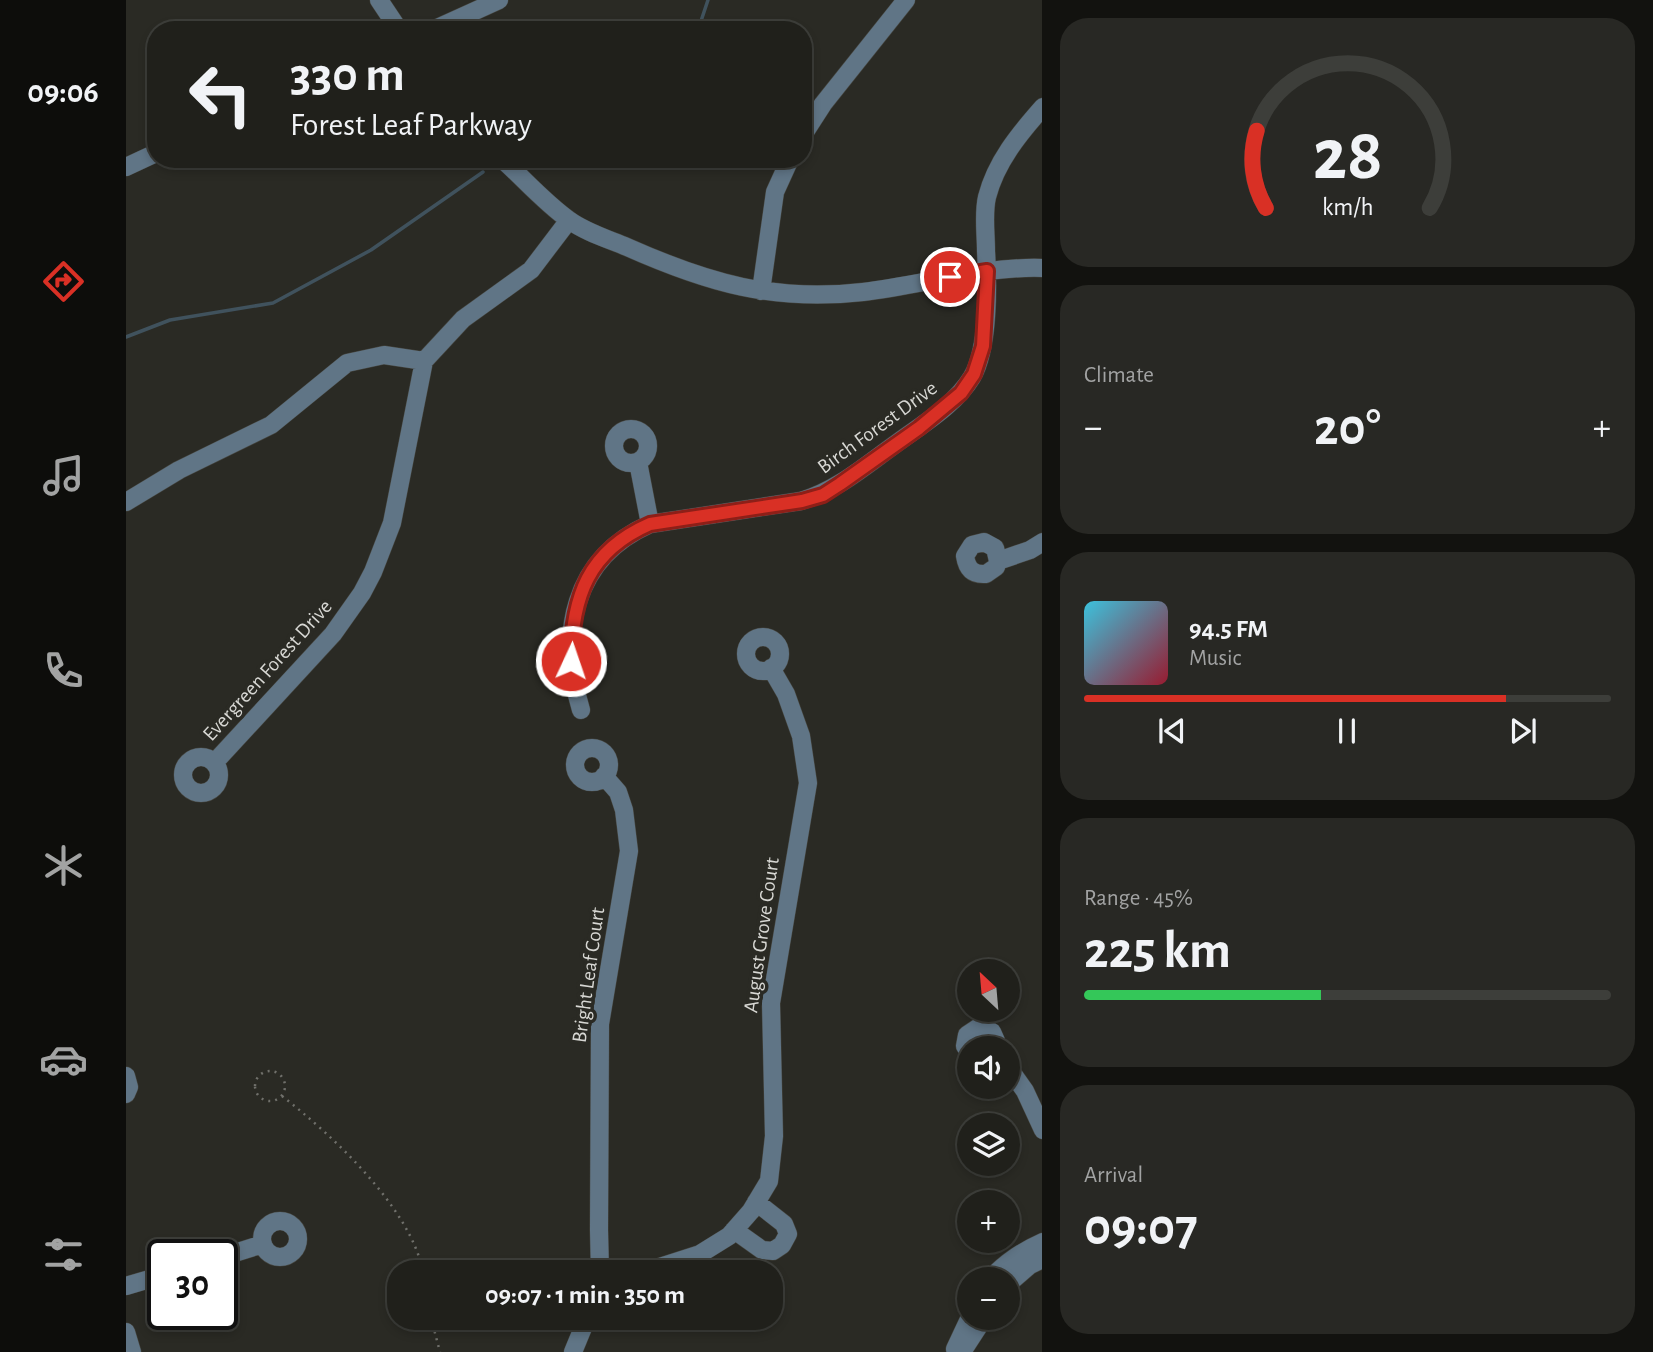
<!DOCTYPE html>
<meta charset="utf-8">
<style>
:root{--surface:#20201b;--page:#282824;--text:#f1f3f6;--muted:#a2a3a3;--line:#3d3e3a;--accent:#d93025}
body{margin:0;font-family:"Alegreya Sans",sans-serif;background:var(--page);color:var(--text);height:100vh;display:flex;flex-direction:column;font-size:26px;white-space:nowrap}
*{box-sizing:border-box;margin:0}
p{font-size:23px;color:var(--muted)}
.icon{flex:none;width:38px;height:38px;fill:none;stroke:currentColor;stroke-width:2;stroke-linecap:round;stroke-linejoin:round}
.map{position:relative;flex:1;overflow:hidden}
.details{display:flex;flex-direction:column;gap:18px;padding:18px;background:#12120f;width:611px}
.details>*{flex:none}
.guide{position:absolute;left:21px;top:21px;width:665px;height:147px;border-radius:28px;box-shadow:0 4px 10px #0003,0 0 0 2px var(--line);background:#20201b;color:var(--text);overflow:hidden}
.needle{width:46px;rotate:334deg}
.tools{position:absolute;left:831px;top:959px;display:grid;gap:14px}
.tools a{display:grid;place-items:center;width:63px;height:63px;border-radius:50%;background:var(--surface);box-shadow:0 4px 10px #0003,0 0 0 2px var(--line);font-size:35px}
.speed{position:absolute;left:21px;top:1239px;display:flex;gap:14px;font-size:35px;font-weight:700;text-align:center}
.speed>*{display:grid;place-content:center;width:91px;height:91px;border-radius:50%;background:var(--surface);box-shadow:0 4px 10px #0003,0 0 0 2px var(--line);line-height:1}
.speed .limit{border:4px solid #111;border-radius:10px;background:#fff;color:#111}
.pin{position:absolute;display:grid;place-items:center;width:60px;height:60px;color:#fff;margin:-30px;border:4px solid #fff;border-radius:50%;box-shadow:0 2px 7px #0007}
.me{position:absolute;width:77px;margin:-38px;rotate:3deg;stroke-linejoin:round;filter:drop-shadow(0 0 5px #0008)}
.turn{display:flex;align-items:center;gap:24px;height:147px;padding:0 28px;font-size:32px}
.turn .icon{width:91px;height:91px;stroke-width:2.5}
.turn b{display:block;font-size:49px;line-height:60px}
.big{font-size:52px;font-weight:700;line-height:1.1}
.details .card{flex:1;display:flex;flex-direction:column;justify-content:center;gap:10px;min-width:0;padding:0 24px;border-radius:28px;background:var(--page)}
.details .dial{align-items:center;gap:0}
.dial svg{height:182px;overflow:visible;fill:none;stroke:var(--line);stroke-width:7;stroke-linecap:round;text-anchor:middle}
.dial text{fill:var(--text);stroke:none}
.song{display:flex;align-items:center;gap:21px}
.cover{width:84px;height:84px;border-radius:10px;background:linear-gradient(135deg,hsl(190 70% 55%),hsl(350 70% 35%))}
.played{height:7px;border-radius:4px;background:linear-gradient(90deg,var(--accent) 80%,var(--line) 80%)}
.keys{display:flex;justify-content:space-around;direction:ltr}
.heat{display:flex;justify-content:space-between;align-items:center;font-size:38px;direction:ltr}
.charge{height:10px;border-radius:5px;background:linear-gradient(90deg,#34c759 45%,var(--line) 0)}
.trip{position:absolute;left:261px;top:1260px;width:396px;height:70px;border-radius:28px;background:var(--surface);box-shadow:0 4px 10px #0003,0 0 0 2px var(--line);font-weight:700;line-height:70px;text-align:center}
main{display:flex;flex:1;min-height:0}
.menu{display:flex;flex-direction:column;width:126px;justify-content:space-around;align-items:center;background:#0d0d0b;color:var(--muted)}
.menu .icon{width:49px;height:49px}
.menu .selected{color:var(--accent)}
.menu b{font-size:32px;color:var(--text)}
.map>svg:first-child{display:block}
</style>
<main>
<nav class="menu">
<b>09:06</b>
<svg class="icon selected" aria-label="directions" viewBox="0 0 24 24"><path d="M12 3l9 9-9 9-9-9zM9 14v-3h6M13 9l2 2-2 2"/></svg>
<svg class="icon" aria-label="music" viewBox="0 0 24 24"><path d="M9 18V5l10-2v13"/><circle cx="6" cy="18" r="3"/><circle cx="16" cy="16" r="3"/></svg>
<svg class="icon" aria-label="phone" viewBox="0 0 24 24"><path d="M5 4h4l2 5-3 2q2 4 5 5l2-3 5 2v4C11 20 4 13 5 4z"/></svg>
<svg class="icon" aria-label="climate" viewBox="0 0 24 24"><path d="M12 3v18M4 7l16 10M4 17L20 7"/></svg>
<svg class="icon" aria-label="car" viewBox="0 0 24 24"><path d="M5 17H2v-5l4-1 3-4h7l3 4 3 1v5h-3M9 17h6M6 11h13"/><circle cx="7" cy="17" r="2"/><circle cx="17" cy="17" r="2"/></svg>
<svg class="icon" aria-label="filters" viewBox="0 0 24 24"><path d="M4 7h16M4 17h16"/><circle cx="9" cy="7" r="2"/><circle cx="15" cy="17" r="2"/></svg>
</nav>
<div class="map">
<svg width="917" height="1352" viewBox="0 0 917 1352">
<rect width="100%" height="100%" fill="#2a2a24"/>
<g fill="none" stroke-linecap="round" stroke-linejoin="round">
<!-- stream -->
<path stroke="#40525d" stroke-width="3.5" d="M 491,30 L 511,25 L 523,30
M 572,30 L 582,0
M 0,337 L 44,320 L 147,303 L 245,250 L 357,172"/>
<!-- minor casing -->
<g stroke="#464640" stroke-width="19">
<path id="minor" d="M 253,0 L 273,30
M 307,30 L 373,0
M 677,135 L 697,104 L 780,0
M 376,159 C 398,179 419,203 443,220 C 459,232 482,239 501,247 C 582,283 647,302 737,292 C 797,285 856,266 917,268
M 0,167 L 30,153
M 635,291 L 649,192 L 664,159
M488 446a17 17 0 1 1 34 0a17 17 0 1 1-34 0Z
M 512,462 L 524,524
M 0,502 L 53,470 L 145,425 L 221,363 L 258,355 L 298,361
M 872,561 L 869,548 L 858,542 L 846,545 L 839,556 C 841,569 847,575 860,574 L 870,567 L 872,561 L 904,550 L 917,542
M620 654a17 17 0 1 1 34 0a17 17 0 1 1-34 0Z
M 455,710 C 432,634 447,558 524,524 L 675,501 C 712,490 740,465 771,443 C 797,424 829,405 846,377 C 863,348 862,284 860,251 C 860,233 857,214 861,197 C 870,162 893,134 917,107
M449 765a17 17 0 1 1 34 0a17 17 0 1 1-34 0Z
M57 775a18 18 0 1 1 36 0a18 18 0 1 1-36 0Z
M 88,763 L 207,634 L 236,593 L 247,572 L 266,523 L 298,361 L 337,319 L 405,270 L 443,220
M 844,1053 L 839,1046 L 841,1035 L 853,1027 L 866,1032 L 870,1041 L 869,1048
M 882,1067 L 899,1091 L 917,1130
M 0,1076 L 3,1087 L 0,1094
M136 1239a18 18 0 1 1 36 0a18 18 0 1 1-36 0Z
M 608,1230 L 636,1250 L 647,1251 L 656,1245 L 662,1234 L 658,1224 L 630,1202
M 96,1257 L 137,1244
M 474,1272 L 473,1230 L 474,1024 L 503,851 L 498,810 L 492,792 L 478,776
M 518,1272 L 574,1254 L 603,1236 L 625,1211 L 643,1181 L 648,1136 L 645,1003 L 682,783 L 675,736 L 660,694 L 645,668
M 864,1279 C 880,1262 895,1252 917,1242
M 882,1284 L 904,1265 L 917,1259
M 0,1286 L 37,1275
M 0,1332 L 6,1352
M 829,1349 L 844,1317
M 447,1352 L 461,1318
M 836,1352 L 858,1318"/>
</g>
<!-- path -->
<path stroke="#70706b" stroke-width="2.5" stroke-dasharray="2 5" stroke-linecap="butt" d="M129 1086a15 15 0 1 1 30 0a15 15 0 1 1-30 0Z
M 156,1096 C 206,1135 285,1208 297,1272
M 305,1318 L 314,1352"/>
<!-- minor -->
<use href="#minor" stroke="#607586" stroke-width="18"/>
</g>
<g fill="none" stroke-linecap="round" stroke-linejoin="round">
<!-- route casing -->
<g stroke="#8d1f18" stroke-width="18">
<path id="route" d="M 445,661 C 446,597 462,551 524,524 L 676,501 L 697,495 L 714,484 L 793,428 L 835,393 L 848,374 L 857,346 L 861,271 L 824,277"/>
</g>
<!-- route -->
<use href="#route" stroke="#d93025" stroke-width="12"/>
</g>
<g text-anchor="middle" stroke-width="7" stroke-linejoin="round" paint-order="stroke">
<!-- street labels -->
<g font-size="21" fill="#d7d7d3" stroke="#2a2a24">
<text transform="translate(751 427) rotate(-36)" y="7">Birch Forest Drive</text>
<text transform="translate(141 670) rotate(-48)" y="7">Evergreen Forest Drive</text>
<text transform="translate(635 935) rotate(-82)" y="7">August Grove Court</text>
<text transform="translate(462 975) rotate(-82)" y="7">Bright Leaf Court</text>
</g>
</g>
</svg>
<div class="tools">
<a><svg class="needle" viewBox="-14 -14 28 28"><path d="M0-13l5 13h-10z" fill="#e53935"/><path d="M0 13l5-13h-10z" fill="#a2a3a3"/></svg></a>
<a><svg class="icon" aria-label="sound" viewBox="0 0 24 24"><path d="M4 9h4l5-4v14l-5-4H4zM17 9q2 3 0 6"/></svg></a>
<a><svg class="icon" aria-label="layers" viewBox="0 0 24 24"><path d="M12 4l9 5-9 5-9-5zM3 14l9 5 9-5"/></svg></a>
<a>+</a>
<a>−</a>
</div>
<div class="speed"><div class="limit">30</div></div>
<div class="pin" style="left:824px;top:277px;background:#d93025"><svg class="icon" aria-label="arrive" viewBox="0 0 24 24"><path d="M6 21V4h12l-3 4 3 4H6"/></svg></div>
<svg class="me" style="left:445px;top:661px" viewBox="-20 -20 40 40"><circle r="17" fill="#d93025" stroke="#fff" stroke-width="3"/><path d="M0-11L8 9 0 5-8 9z" fill="#fff"/></svg>
<div class="trip">09:07 · 1 min · 350 m</div>
<div class="guide">
<div class="turn"><svg class="icon" aria-label="left" viewBox="0 0 24 24"><path d="M17 20v-9H6M10 6l-5 5 5 5"/></svg><div><b>330 m</b>Forest Leaf Parkway</div></div>
</div>
</div>
<section class="details">
<div class="card dial"><svg viewBox="0 0 100 80">
<path d="M14 69A42 42 0 1 1 86 69"/>
<path d="M14 69A42 42 0 0 1 10 35" stroke="#d93025"/>
<text x="50" y="56" font-size="32" font-weight="700">28</text>
<text x="50" y="72" font-size="11">km/h</text>
</svg></div>
<div class="card"><p>Climate</p>
<div class="heat"><a>−</a><b class="big">20°</b><a>+</a></div>
</div>
<div class="card">
<div class="song"><i class="cover"></i><div><b>94.5 FM</b><p>Music</p></div></div>
<div class="played"></div>
<div class="keys"><svg class="icon" aria-label="previous" viewBox="0 0 24 24"><path d="M18 5L8 12l10 7zM5 5v14"/></svg><svg class="icon" aria-label="pause" viewBox="0 0 24 24"><path d="M8 5v14M16 5v14"/></svg><svg class="icon" aria-label="next" viewBox="0 0 24 24"><path d="M6 5l10 7-10 7zM19 5v14"/></svg></div>
</div>
<div class="card"><p>Range · 45%</p><b class="big">225 km</b><div class="charge"></div></div>
<div class="card"><p>Arrival</p><b class="big">09:07</b></div>
</section>
</main>
